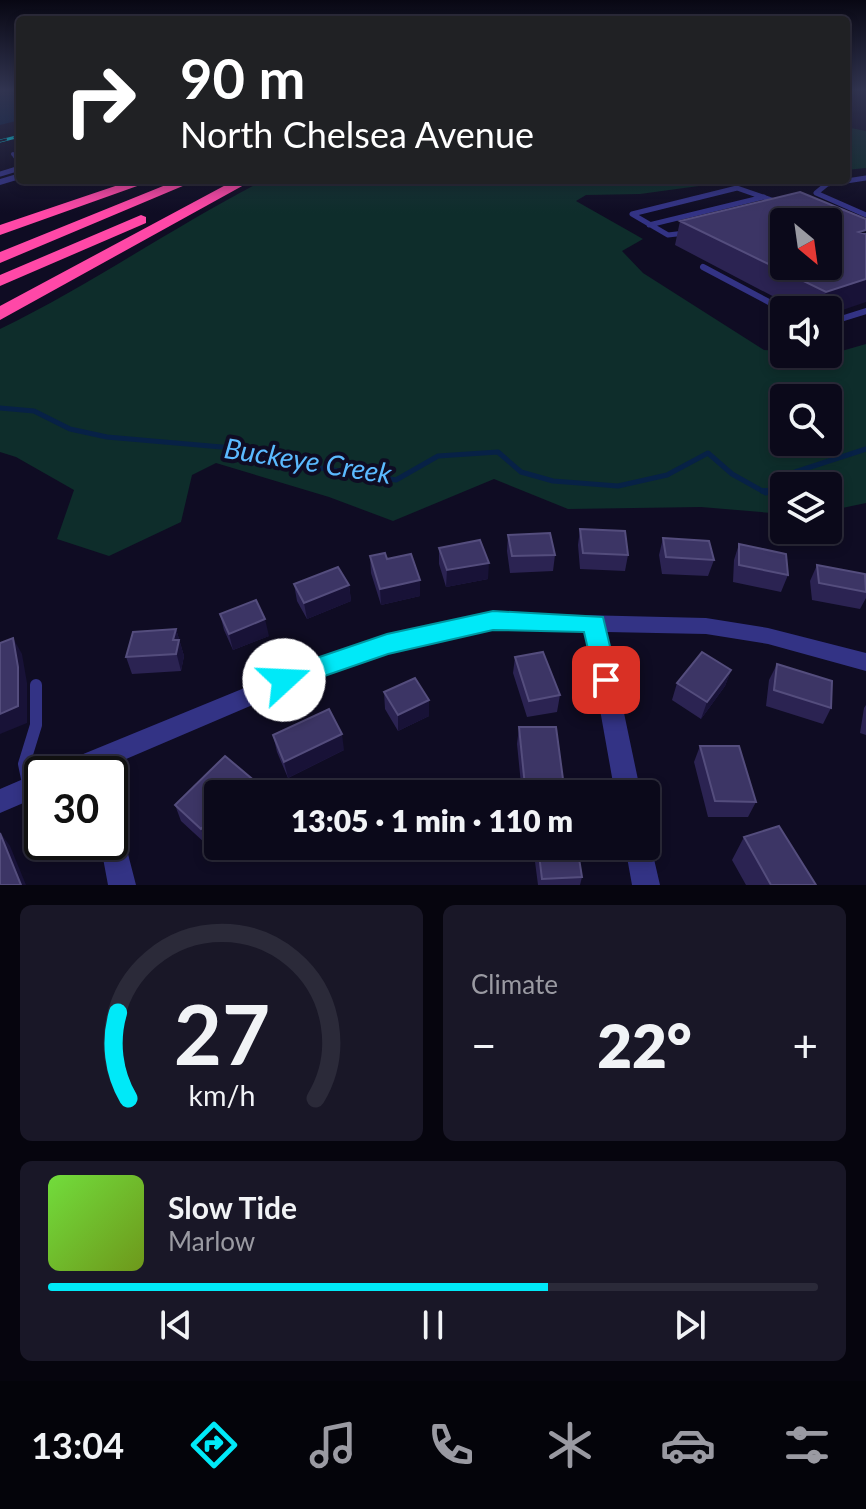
<!DOCTYPE html>
<meta charset="utf-8">
<style>
:root{--surface:#0b091a;--page:#191727;--text:#f1f3f6;--muted:#9a9aa2;--line:#2b2a39;--accent:#00e9f8}
body{margin:0;font-family:Lato,sans-serif;background:var(--page);color:var(--text);height:100vh;display:flex;flex-direction:column;font-size:30px;white-space:nowrap}
*{box-sizing:border-box;margin:0}
p{font-size:26px;color:var(--muted)}
.icon{flex:none;width:44px;height:44px;fill:none;stroke:currentColor;stroke-width:2;stroke-linecap:round;stroke-linejoin:round}
.map{position:relative;height:885px;overflow:hidden}
.sheet{display:flex;flex-direction:column;gap:20px;padding:20px;background:#06050e;flex:1}
.sheet>*{flex:none}
.banner{position:absolute;left:16px;top:16px;width:834px;height:168px;border-radius:8px;box-shadow:0 4px 12px #0003,0 0 0 2px var(--line);background:#202124;color:#fff;overflow:hidden}
.needle{width:52px;rotate:151deg}
.controls{position:absolute;left:770px;top:208px;display:grid;gap:16px}
.controls a{display:grid;place-items:center;width:72px;height:72px;border-radius:8px;background:var(--surface);box-shadow:0 4px 12px #0003,0 0 0 2px var(--line);font-size:40px}
.speed{position:absolute;left:24px;top:756px;display:flex;gap:16px;font-size:40px;font-weight:700;text-align:center}
.speed>*{display:grid;place-content:center;width:104px;height:104px;border-radius:50%;background:var(--surface);box-shadow:0 4px 12px #0003,0 0 0 2px var(--line);line-height:1}
.speed .limit{border:4px solid #111;border-radius:12px;background:#fff;color:#111}
.pin{position:absolute;display:grid;place-items:center;width:68px;height:68px;color:#fff;margin:-34px;border-radius:16px;box-shadow:0 4px 12px #0006}
.me{position:absolute;width:88px;margin:-44px;rotate:70deg;stroke-linejoin:round;filter:drop-shadow(0 0 6px #0008)}
.turn{display:flex;align-items:center;gap:28px;height:168px;padding:0 32px;font-size:36px}
.turn .icon{width:104px;height:104px;stroke-width:2.5}
.turn b{display:block;font-size:56px;line-height:68px}
.big{font-size:60px;font-weight:800;line-height:1.1}
.sheet .card{flex:1;display:flex;flex-direction:column;justify-content:center;gap:12px;min-width:0;padding:0 28px;border-radius:12px;background:var(--page)}
.sheet .dial{align-items:center;gap:0}
.dial svg{height:208px;overflow:visible;fill:none;stroke:var(--line);stroke-width:7;stroke-linecap:round;text-anchor:middle}
.dial text{fill:var(--text);stroke:none}
.song{display:flex;align-items:center;gap:24px}
.cover{width:96px;height:96px;border-radius:12px;background:linear-gradient(135deg,hsl(100 70% 55%),hsl(80 70% 35%))}
.played{height:8px;border-radius:4px;background:linear-gradient(90deg,var(--accent) 65%,var(--line) 65%)}
.keys{display:flex;justify-content:space-around;direction:ltr}
.heat{display:flex;justify-content:space-between;align-items:center;font-size:44px;direction:ltr}
.sheet .tiles{flex:1;display:grid;gap:20px;grid-template-columns:1fr 1fr}
.card:last-child{grid-column:span 2}
.trip{position:absolute;left:204px;top:780px;width:456px;height:80px;border-radius:8px;background:var(--surface);box-shadow:0 4px 12px #0003,0 0 0 2px var(--line);font-weight:800;line-height:80px;text-align:center}
.tabs{display:flex;height:128px;justify-content:space-around;align-items:center;background:#04040a;color:var(--muted)}
.tabs .icon{width:56px;height:56px}
.tabs .selected{color:var(--accent)}
.tabs b{font-size:36px;color:var(--text)}
.map>svg:first-child{display:block}
</style>
<div class="map">
<svg width="866" height="885" viewBox="0 0 866 885">
<rect width="100%" height="100%" fill="#0f0c23"/>
<!-- green -->
<path fill="#0e2d2b" fill-rule="evenodd" d="M 846,127 L 866,131 L 866,168 L 846,170 Z
M 264,180 L 743,180 L 640,194 L 586,195 L 576,201 L 643,239 L 622,251 L 643,273 L 764,350 L 784,351 L 784,354 L 831,354 L 866,344 L 866,503 L 828,511 L 828,486 L 784,486 L 784,514 L 701,507 L 568,509 L 494,479 L 393,521 L 329,497 L 216,463 L 192,475 L 181,522 L 109,556 L 57,539 L 74,490 L 16,457 L 0,452 L 0,329 C 91,285 174,226 264,180 ZM 784,398 L 828,398 L 828,442 L 784,442 Z"/>
<!-- water -->
<path fill="#072146" d="M 0,89 L 20,89 L 20,120 L 0,125 Z"/>
<g fill="none" stroke-linecap="round" stroke-linejoin="round">
<!-- stream-far1 -->
<path stroke="#072146" stroke-width="5" d="M 0,408 L 34,411 L 70,429 L 107,437 L 233,448 L 270,460 L 396,480 L 438,456 L 498,452 L 521,472 L 553,481 L 618,486 L 667,475 L 708,453 L 732,474 L 766,493 L 795,472 L 866,449"/>
<!-- stream -->
<path stroke="#072146" stroke-width="6" d="M 763,491 L 768,491"/>
<!-- lane-far3 -->
<path stroke="#333385" stroke-width="4" d="M 13,154 L 18,159"/>
<!-- lane-far2 -->
<path stroke="#333385" stroke-width="5" d="M 16,157 L 20,161
M 0,174 L 20,168
M 866,178 L 827,184 L 816,193 L 866,215
M 649,225 L 764,197
M 685,233 L 668,235 L 632,214 L 737,188 L 780,203"/>
<!-- lane-far1 -->
<path stroke="#333385" stroke-width="6" d="M 703,267 L 784,310
M 828,323 L 866,311"/>
<!-- lane -->
<path stroke="#333385" stroke-width="12" d="M 29,788 L 24,764 L 36,725 L 36,685"/>
<!-- street -->
<path fill="#333385" fill-rule="evenodd" d="M 20,173 L 20,179 L 0,185 L 0,179 Z
M 493,613 L 706,618 L 768,628 L 866,653 L 866,671 L 768,644 L 706,634 L 607,632 L 641,794 L 615,794 L 586,631 L 493,629 L 387,653 L 339,668 L 91,774 L 51,774 L 54,766 L 325,655 L 387,635 Z
M 42,771 L 49,774 L 42,774 L 42,795 L 0,813 L 0,789 Z
M 110,815 L 119,819 L 136,885 L 108,885 L 100,842 L 110,842 Z
M 646,836 L 651,846 L 660,885 L 632,885 L 625,846 L 646,846 Z"/>
<!-- highway -->
<path fill="#ff48a7" fill-rule="evenodd" d="M 133,180 L 154,180 L 0,235 L 0,225 Z
M 178,180 L 197,180 L 0,263 L 0,252 Z
M 235,180 L 253,180 L 0,320 L 0,306 Z
M 141,215 L 146,217 L 146,223 L 0,286 L 0,275 Z"/>
<!-- rail casing -->
<g stroke="#00e9f8" stroke-width="3">
<path id="rail" d="M 0,141 L 20,136"/>
</g>
<!-- rail -->
<use href="#rail" stroke="#0f0c23" stroke-width="2" stroke-dasharray="7" stroke-linecap="butt"/>
</g>
<!-- wall -->
<path fill="#2b2352" d="M 866,219 L 828,310 L 799,310 L 675,245 L 680,221 Z
M 580,529 L 628,555 L 625,571 L 580,569 L 578,545 Z
M 508,535 L 555,555 L 553,571 L 510,573 L 507,551 Z
M 663,538 L 714,560 L 708,576 L 662,574 L 659,555 Z
M 739,544 L 788,575 L 781,592 L 733,582 L 734,560 Z
M 439,548 L 488,579 L 446,587 L 439,564 Z
M 370,556 L 387,559 L 420,580 L 420,596 L 381,605 L 371,573 Z
M 817,565 L 866,579 L 866,598 L 860,609 L 812,600 L 810,581 Z
M 294,584 L 349,585 L 351,601 L 307,619 L 297,601 Z
M 220,614 L 269,636 L 233,650 L 224,630 Z
M 176,629 L 184,656 L 181,671 L 132,674 L 126,657 Z
M 515,657 L 560,695 L 557,712 L 527,717 L 513,673 Z
M 777,664 L 831,708 L 823,724 L 766,706 L 769,680 Z
M 731,670 L 725,686 L 701,719 L 672,700 L 677,683 Z
M 384,692 L 429,716 L 398,731 L 385,709 Z
M 866,705 L 866,735 L 860,733 L 864,708 Z
M 519,727 L 565,794 L 522,794 L 517,744 Z
M 273,735 L 344,750 L 288,778 L 277,752 Z
M 700,746 L 756,802 L 748,817 L 708,817 L 694,762 Z
M 225,756 L 263,788 L 265,794 L 218,794 L 218,832 L 206,844 L 181,821 L 175,805 Z
M 744,837 L 816,885 L 746,885 L 732,860 Z
M 533,846 L 577,846 L 582,877 L 580,885 L 538,885 Z"/>
<!-- shaded-wall -->
<path fill="#181237" d="M 866,279 L 866,302 L 828,315 L 828,310 L 820,310 L 826,292 Z
M 489,563 L 488,579 L 446,587 L 447,570 Z
M 420,580 L 420,596 L 381,605 L 380,589 Z
M 349,585 L 351,601 L 307,619 L 304,603 Z
M 265,619 L 269,636 L 233,650 L 229,634 Z
M 176,629 L 184,656 L 181,671 L 173,640 Z
M 13,638 L 22,654 L 27,683 L 27,723 L 0,734 L 0,714 Z
M 731,670 L 725,686 L 701,719 L 707,702 Z
M 429,700 L 429,716 L 398,731 L 398,715 Z
M 342,734 L 344,750 L 288,778 L 284,762 Z
M 218,811 L 218,832 L 206,844 L 201,829 Z
M 0,832 L 10,846 L 26,885 L 21,885 Z"/>
<!-- building -->
<path fill="#3c3565" stroke="#544d7d" stroke-width="2" fill-rule="evenodd" d="M 800,192 L 866,219 L 866,230 L 859,232 L 866,234 L 866,279 L 826,292 L 680,221 ZM 784,222 L 828,222 L 828,266 L 784,266 Z
M 580,529 L 625,531 L 628,555 L 583,553 Z
M 550,533 L 555,555 L 512,556 L 508,535 Z
M 663,538 L 709,541 L 714,560 L 666,557 Z
M 480,540 L 489,563 L 447,570 L 439,548 Z
M 739,544 L 786,554 L 788,575 L 739,565 Z
M 385,553 L 387,559 L 411,554 L 420,580 L 380,589 L 370,556 Z
M 817,565 L 865,574 L 866,592 L 819,583 Z
M 338,567 L 349,585 L 304,603 L 294,584 Z
M 256,600 L 265,619 L 229,634 L 220,614 Z
M 176,629 L 173,640 L 179,640 L 176,654 L 126,657 L 133,632 Z
M 13,638 L 18,667 L 18,706 L 0,714 L 0,643 Z
M 543,652 L 560,695 L 529,701 L 515,657 Z
M 702,652 L 731,670 L 707,702 L 677,683 Z
M 777,664 L 832,681 L 831,708 L 774,690 Z
M 415,678 L 429,700 L 398,715 L 384,692 Z
M 329,709 L 342,734 L 284,762 L 273,735 Z
M 519,727 L 556,727 L 565,794 L 531,794 L 530,786 L 525,786 Z
M 700,746 L 739,746 L 756,802 L 715,801 Z
M 225,756 L 263,788 L 257,794 L 218,794 L 218,811 L 201,829 L 175,805 Z
M 779,826 L 816,885 L 771,885 L 744,837 Z
M 0,833 L 21,885 L 0,885 Z
M 538,846 L 577,846 L 582,877 L 542,879 Z"/>
<!-- sky -->
<linearGradient id="sky" x2="0" y2="1"><stop stop-color="#080713"/><stop offset="0.42" stop-color="#313450"/><stop offset="1" stop-color="#313450" stop-opacity="0"/></linearGradient>
<rect width="866" height="213" fill="url(#sky)"/>
<!-- route -->
<path fill="#00e9f8" stroke="#0097a1" stroke-width="2" d="M 493,611 L 603,617 L 618,680 L 615,688 L 606,691 L 597,688 L 584,632 L 493,630 L 388,654 L 284,690 L 275,687 L 271,680 L 275,672 L 387,634 Z"/>
<g text-anchor="middle" stroke-width="8" stroke-linejoin="round" paint-order="stroke">
<!-- water labels -->
<g font-size="28" font-style="italic" fill="#5bbaff" stroke="#0f0c23">
<text transform="translate(308 461) rotate(9)" y="10">Buckeye Creek</text>
</g>
</g>
</svg>
<div class="controls">
<a><svg class="needle" viewBox="-14 -14 28 28"><path d="M0-13l5 13h-10z" fill="#e53935"/><path d="M0 13l5-13h-10z" fill="#9a9aa2"/></svg></a>
<a><svg class="icon" aria-label="sound" viewBox="0 0 24 24"><path d="M4 9h4l5-4v14l-5-4H4zM17 9q2 3 0 6"/></svg></a>
<a><svg class="icon" aria-label="search" viewBox="0 0 24 24"><circle cx="10" cy="10" r="6"/><path d="M15 15l6 6"/></svg></a>
<a><svg class="icon" aria-label="layers" viewBox="0 0 24 24"><path d="M12 4l9 5-9 5-9-5zM3 14l9 5 9-5"/></svg></a>
</div>
<div class="speed"><div class="limit">30</div></div>
<div class="pin" style="left:606px;top:680px;background:#d93025"><svg class="icon" aria-label="arrive" viewBox="0 0 24 24"><path d="M6 21V4h12l-3 4 3 4H6"/></svg></div>
<svg class="me" style="left:284px;top:680px" viewBox="-20 -20 40 40"><circle r="19" fill="#fff"/><path d="M0-13L10 11 0 6-10 11z" fill="#00e9f8"/></svg>
<div class="trip">13:05 · 1 min · 110 m</div>
<div class="banner">
<div class="turn"><svg class="icon" aria-label="right" viewBox="0 0 24 24"><path d="M7 20v-9h11M14 6l5 5-5 5"/></svg><div><b>90 m</b>North Chelsea Avenue</div></div>
</div>
</div>
<section class="sheet">
<div class="tiles">
<div class="card dial"><svg viewBox="0 0 100 80">
<path d="M14 69A42 42 0 1 1 86 69"/>
<path d="M14 69A42 42 0 0 1 10 36" stroke="#00e9f8"/>
<text x="50" y="56" font-size="32" font-weight="700">27</text>
<text x="50" y="72" font-size="11">km/h</text>
</svg></div>
<div class="card"><p>Climate</p>
<div class="heat"><a>−</a><b class="big">22°</b><a>+</a></div>
</div>
<div class="card">
<div class="song"><i class="cover"></i><div><b>Slow Tide</b><p>Marlow</p></div></div>
<div class="played"></div>
<div class="keys"><svg class="icon" aria-label="previous" viewBox="0 0 24 24"><path d="M18 5L8 12l10 7zM5 5v14"/></svg><svg class="icon" aria-label="pause" viewBox="0 0 24 24"><path d="M8 5v14M16 5v14"/></svg><svg class="icon" aria-label="next" viewBox="0 0 24 24"><path d="M6 5l10 7-10 7zM19 5v14"/></svg></div>
</div>
</div>
</section>
<nav class="tabs">
<b>13:04</b>
<svg class="icon selected" aria-label="directions" viewBox="0 0 24 24"><path d="M12 3l9 9-9 9-9-9zM9 14v-3h6M13 9l2 2-2 2"/></svg>
<svg class="icon" aria-label="music" viewBox="0 0 24 24"><path d="M9 18V5l10-2v13"/><circle cx="6" cy="18" r="3"/><circle cx="16" cy="16" r="3"/></svg>
<svg class="icon" aria-label="phone" viewBox="0 0 24 24"><path d="M5 4h4l2 5-3 2q2 4 5 5l2-3 5 2v4C11 20 4 13 5 4z"/></svg>
<svg class="icon" aria-label="climate" viewBox="0 0 24 24"><path d="M12 3v18M4 7l16 10M4 17L20 7"/></svg>
<svg class="icon" aria-label="car" viewBox="0 0 24 24"><path d="M5 17H2v-5l4-1 3-4h7l3 4 3 1v5h-3M9 17h6M6 11h13"/><circle cx="7" cy="17" r="2"/><circle cx="17" cy="17" r="2"/></svg>
<svg class="icon" aria-label="filters" viewBox="0 0 24 24"><path d="M4 7h16M4 17h16"/><circle cx="9" cy="7" r="2"/><circle cx="15" cy="17" r="2"/></svg>
</nav>
